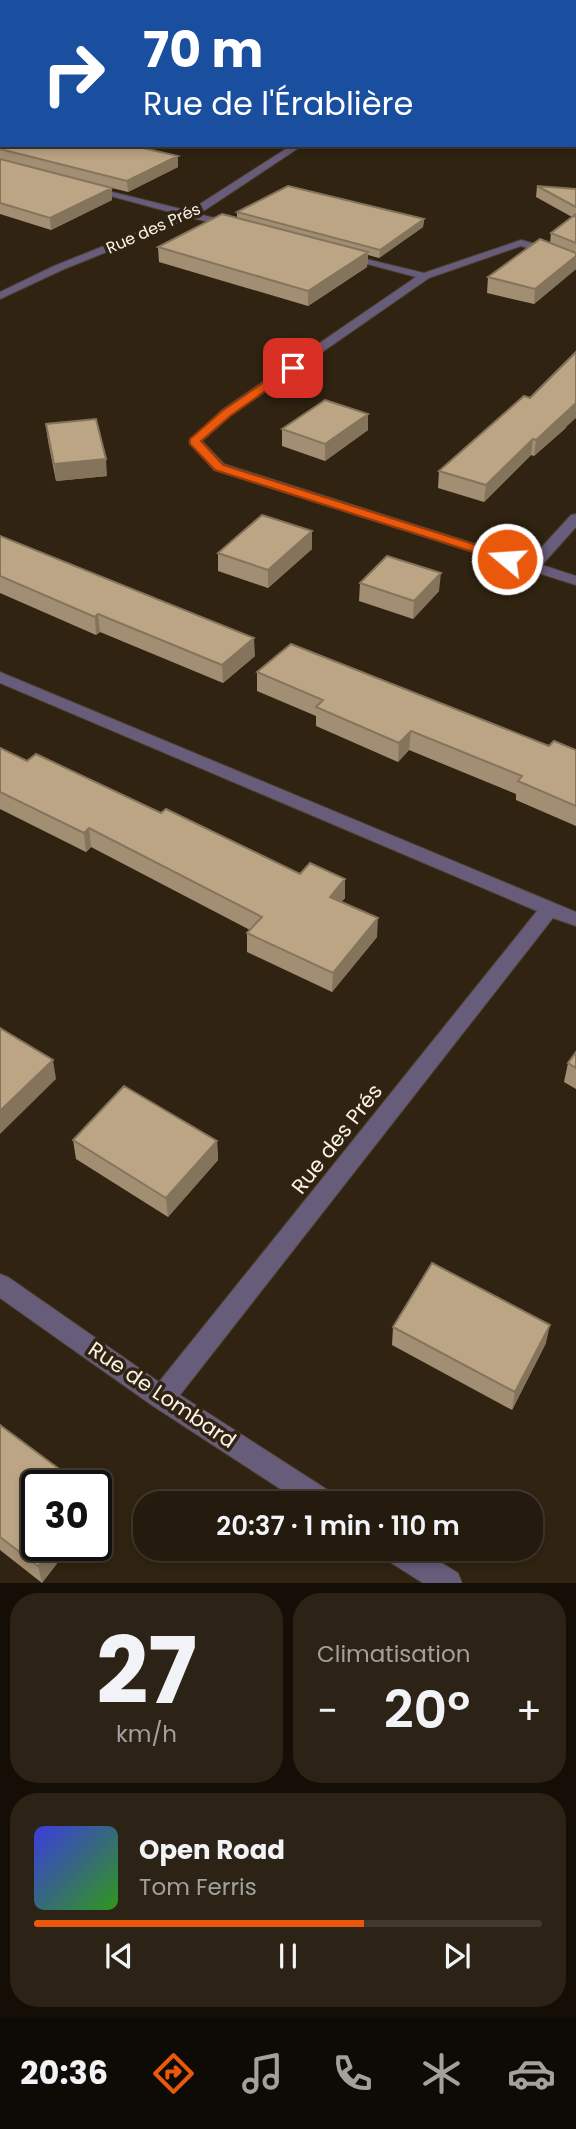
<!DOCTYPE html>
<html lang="fr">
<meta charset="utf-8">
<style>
:root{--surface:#241a0d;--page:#2c2316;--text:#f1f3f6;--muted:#a3a19d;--line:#41382e;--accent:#ea580c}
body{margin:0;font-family:Poppins,sans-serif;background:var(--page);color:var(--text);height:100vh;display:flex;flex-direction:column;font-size:26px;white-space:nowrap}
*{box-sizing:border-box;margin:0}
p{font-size:23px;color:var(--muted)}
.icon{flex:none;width:38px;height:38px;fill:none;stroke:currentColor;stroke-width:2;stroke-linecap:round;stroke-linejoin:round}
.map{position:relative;height:1583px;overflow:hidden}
.side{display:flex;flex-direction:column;gap:10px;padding:10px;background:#140e07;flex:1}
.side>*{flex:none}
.guide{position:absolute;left:0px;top:0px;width:578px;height:147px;box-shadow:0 4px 10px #0003,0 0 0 2px var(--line);background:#1a4fa0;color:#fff;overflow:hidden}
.speed{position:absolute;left:21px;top:1470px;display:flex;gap:14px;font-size:35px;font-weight:700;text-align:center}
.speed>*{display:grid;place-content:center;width:91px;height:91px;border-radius:50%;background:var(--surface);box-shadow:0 4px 10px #0003,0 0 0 2px var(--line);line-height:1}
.speed .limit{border:4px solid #111;border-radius:10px;background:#fff;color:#111}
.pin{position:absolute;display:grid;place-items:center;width:60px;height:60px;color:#fff;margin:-30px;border-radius:14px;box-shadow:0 4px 10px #0006}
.me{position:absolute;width:77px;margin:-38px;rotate:288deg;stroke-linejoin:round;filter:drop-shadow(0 0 5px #0008)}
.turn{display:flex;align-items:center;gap:24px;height:147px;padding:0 28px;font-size:32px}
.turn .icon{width:91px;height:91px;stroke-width:2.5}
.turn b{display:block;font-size:49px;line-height:60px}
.big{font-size:52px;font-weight:600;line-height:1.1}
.side .tile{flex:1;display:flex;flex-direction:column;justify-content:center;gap:10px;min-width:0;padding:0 24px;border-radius:28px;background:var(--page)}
.side .dial{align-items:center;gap:0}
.dial b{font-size:91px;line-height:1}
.song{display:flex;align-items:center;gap:21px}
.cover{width:84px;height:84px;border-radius:10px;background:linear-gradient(135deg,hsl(240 70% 55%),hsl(110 70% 35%))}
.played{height:7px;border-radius:4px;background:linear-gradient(90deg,var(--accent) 65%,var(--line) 65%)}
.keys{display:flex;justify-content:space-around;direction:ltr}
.heat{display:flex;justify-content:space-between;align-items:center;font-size:38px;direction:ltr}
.side .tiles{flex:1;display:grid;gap:10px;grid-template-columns:1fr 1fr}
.tile:last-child{grid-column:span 2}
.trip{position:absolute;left:133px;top:1491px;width:410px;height:70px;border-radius:28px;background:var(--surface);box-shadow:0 4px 10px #0003,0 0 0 2px var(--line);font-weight:600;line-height:70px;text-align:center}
.dock{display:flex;height:112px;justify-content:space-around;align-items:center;background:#0e0a05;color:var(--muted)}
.dock .icon{width:49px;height:49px}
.dock .current{color:var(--accent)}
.dock b{font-size:32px;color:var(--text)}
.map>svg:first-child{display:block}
</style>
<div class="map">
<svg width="576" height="1583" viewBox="0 0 576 1583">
<rect width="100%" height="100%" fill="#302311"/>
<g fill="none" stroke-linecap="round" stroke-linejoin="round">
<!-- minor casing -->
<g stroke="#4c402f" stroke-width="2">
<path id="minor" d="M 292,145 L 303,145 L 199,214 L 237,224 L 237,228 L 191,218 L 62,270 L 0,299 L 0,292 L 54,266 L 181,215 L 88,190 L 88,186 L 189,211 Z
M 521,240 L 559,250 L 576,259 L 576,266 L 551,254 L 521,246 L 429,278 L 230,416 L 202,441 L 224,464 L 529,561 L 571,515 L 576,514 L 576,527 L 542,565 L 576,576 L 576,585 L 214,470 L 189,441 L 222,410 L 416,277 L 341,257 L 341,253 L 424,273 Z
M 0,672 L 576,912 L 576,926 L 553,918 L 180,1395 L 334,1494 L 338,1503 L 302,1503 L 153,1406 L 0,1298 L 0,1274 L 8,1277 L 159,1382 L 537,911 L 0,683 Z
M 381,1549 L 419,1549 L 458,1573 L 462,1583 L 423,1583 L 385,1559 Z"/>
</g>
<!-- tertiary casing -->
<g stroke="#4c402f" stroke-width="2">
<path id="tertiary" d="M 318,0 L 334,2 L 320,2 Z"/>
</g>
<!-- minor -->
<use href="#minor" fill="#685c7b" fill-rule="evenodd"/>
<!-- tertiary -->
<use href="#tertiary" fill="#685c7b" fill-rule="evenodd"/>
</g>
<!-- wall -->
<path fill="#a28e72" d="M 0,122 L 178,156 L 178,167 L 128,192 L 24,166 L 112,188 L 112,200 L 51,230 L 0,214 Z
M 537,186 L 576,189 L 576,269 L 534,304 L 487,293 L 488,277 L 550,243 L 551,233 L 572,217 L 536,197 Z
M 237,212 L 424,219 L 423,227 L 379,258 L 368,255 L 367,267 L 308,306 L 159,262 L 158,247 L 237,218 Z
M 46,424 L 107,476 L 56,481 L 48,441 Z
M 567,427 L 534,456 L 531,455 L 484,502 L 438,488 L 439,471 Z
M 282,429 L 368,430 L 325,461 L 282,446 Z
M 312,531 L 312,549 L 268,588 L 218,571 L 218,553 Z
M 0,536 L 255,656 L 223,683 L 100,632 L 96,635 L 0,593 Z
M 360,583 L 439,591 L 413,619 L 359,601 Z
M 257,672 L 549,746 L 576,750 L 576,826 L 516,800 L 516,794 L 409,750 L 398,762 L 316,726 L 316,716 L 257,691 Z
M 0,748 L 27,761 L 161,813 L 300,874 L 345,879 L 345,898 L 341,902 L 377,937 L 332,992 L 247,952 L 247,933 L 250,930 L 91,847 L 86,852 L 0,809 Z
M 576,1052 L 576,1089 L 564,1082 L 568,1063 Z
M 73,1140 L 217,1141 L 218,1160 L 168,1217 L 76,1159 Z
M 393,1327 L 546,1343 L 512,1410 L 392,1345 Z
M 0,1425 L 71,1545 L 42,1583 L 0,1550 Z"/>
<!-- shaded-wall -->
<path fill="#84745c" d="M 264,0 L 287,0 L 282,2 L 264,2 Z
M 178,156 L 178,167 L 128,192 L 127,181 Z
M 112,188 L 112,200 L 51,230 L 50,218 Z
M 424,219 L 423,227 L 379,258 L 380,250 Z
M 368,252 L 367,267 L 308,306 L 308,291 Z
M 576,256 L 576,269 L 534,304 L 535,289 Z
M 576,403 L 576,418 L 534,456 L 536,440 Z
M 368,414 L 368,430 L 325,461 L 325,444 Z
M 533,439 L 531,455 L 484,502 L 486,485 Z
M 106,459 L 107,476 L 56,481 L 54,464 Z
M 312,531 L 312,549 L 268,588 L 268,570 Z
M 441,573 L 439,591 L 413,619 L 414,601 Z
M 98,614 L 100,632 L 96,635 L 95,617 Z
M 254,638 L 255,656 L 223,683 L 222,665 Z
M 411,731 L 409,750 L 398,762 L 399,743 Z
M 89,828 L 91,847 L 86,852 L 84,833 Z
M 345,879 L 345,898 L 329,916 L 330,897 Z
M 378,918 L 377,937 L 332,992 L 333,973 Z
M 53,1060 L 56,1079 L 0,1134 L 0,1111 Z
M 217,1141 L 218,1160 L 168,1217 L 166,1198 Z
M 550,1325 L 546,1343 L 512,1410 L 515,1392 Z
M 54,1545 L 71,1545 L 42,1583 L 38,1566 Z"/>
<!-- building -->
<path fill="#bca584" stroke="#84745c" stroke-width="2" d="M 0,0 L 267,0 L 274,2 L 2,2 L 2,5 L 0,5 Z
M 0,14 L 2,14 L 2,40 L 0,40 Z
M 2,121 L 2,145 L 130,145 L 178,156 L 127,181 L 0,149 L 0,122 Z
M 0,159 L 112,188 L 50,218 L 0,203 Z
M 288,186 L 424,219 L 380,250 L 237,212 Z
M 537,186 L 576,189 L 576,207 Z
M 222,214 L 368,252 L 308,291 L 158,247 Z
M 576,214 L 576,243 L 551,233 Z
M 540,239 L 576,253 L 576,256 L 535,289 L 488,277 Z
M 576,352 L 576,403 L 536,440 L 533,439 L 486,485 L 439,471 L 524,396 L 530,398 Z
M 325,400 L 368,414 L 325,444 L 282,429 Z
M 96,419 L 106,459 L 54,464 L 46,424 Z
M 262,515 L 312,531 L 268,570 L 218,553 Z
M 0,536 L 254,638 L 222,665 L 98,614 L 95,617 L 0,576 Z
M 387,556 L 441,573 L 414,601 L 360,583 Z
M 291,644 L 549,746 L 554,741 L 576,750 L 576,806 L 518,781 L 522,776 L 411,731 L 399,743 L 316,707 L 323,700 L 257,672 Z
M 0,748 L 27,761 L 36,754 L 161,813 L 166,809 L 300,874 L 310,863 L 345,879 L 330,897 L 378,918 L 333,973 L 247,933 L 262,917 L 89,828 L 84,833 L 0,792 Z
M 0,1028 L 53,1060 L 0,1111 Z
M 576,1052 L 576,1068 L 568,1063 Z
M 124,1086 L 217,1141 L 166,1198 L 73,1140 Z
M 432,1263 L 550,1325 L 515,1392 L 393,1327 Z
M 0,1425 L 82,1486 L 37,1486 L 37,1545 L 54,1545 L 38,1566 L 0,1537 Z"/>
<!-- route -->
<path fill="#ea580c" stroke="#983908" stroke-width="2" d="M 289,365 L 298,368 L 230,416 L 201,441 L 223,465 L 511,556 L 511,561 L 502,561 L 215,470 L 190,444 L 190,439 L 222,411 Z"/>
<g text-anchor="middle" stroke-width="7" stroke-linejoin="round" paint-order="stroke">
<!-- far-street labels -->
<g font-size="16" fill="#fbf3e7" stroke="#302311">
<text transform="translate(153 228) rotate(-24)" y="6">Rue des Prés</text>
</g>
<!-- near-street labels -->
<g font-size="21" fill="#fbf3e7" stroke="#302311">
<text transform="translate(337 1139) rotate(-52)" y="7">Rue des Prés</text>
<text transform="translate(162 1395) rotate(34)" y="7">Rue de Lombard</text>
</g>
</g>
</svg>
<div class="speed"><div class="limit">30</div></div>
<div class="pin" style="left:293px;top:368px;background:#d93025"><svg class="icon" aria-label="arrive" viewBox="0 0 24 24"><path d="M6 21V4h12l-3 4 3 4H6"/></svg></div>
<svg class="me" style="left:507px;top:559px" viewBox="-20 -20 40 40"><circle r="17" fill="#ea580c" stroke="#fff" stroke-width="3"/><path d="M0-11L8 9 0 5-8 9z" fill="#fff"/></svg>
<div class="trip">20:37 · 1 min · 110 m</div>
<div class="guide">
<div class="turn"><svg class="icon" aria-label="right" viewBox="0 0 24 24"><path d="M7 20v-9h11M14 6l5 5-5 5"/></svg><div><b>70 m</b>Rue de l'Érablière</div></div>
</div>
</div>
<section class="side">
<div class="tiles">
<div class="tile dial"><b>27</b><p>km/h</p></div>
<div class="tile"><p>Climatisation</p>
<div class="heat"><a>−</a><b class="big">20°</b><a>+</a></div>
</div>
<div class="tile">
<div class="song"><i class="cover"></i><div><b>Open Road</b><p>Tom Ferris</p></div></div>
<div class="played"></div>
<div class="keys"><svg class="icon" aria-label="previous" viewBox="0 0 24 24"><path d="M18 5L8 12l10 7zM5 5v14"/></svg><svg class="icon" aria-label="pause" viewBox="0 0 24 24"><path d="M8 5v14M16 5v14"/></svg><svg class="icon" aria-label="next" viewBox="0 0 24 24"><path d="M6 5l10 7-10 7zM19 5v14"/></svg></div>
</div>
</div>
</section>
<nav class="dock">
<b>20:36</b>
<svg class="icon current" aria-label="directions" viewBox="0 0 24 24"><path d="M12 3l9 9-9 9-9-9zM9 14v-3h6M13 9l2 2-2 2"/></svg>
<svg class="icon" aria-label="music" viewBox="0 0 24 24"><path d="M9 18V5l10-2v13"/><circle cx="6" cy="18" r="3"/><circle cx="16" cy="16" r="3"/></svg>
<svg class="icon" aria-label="phone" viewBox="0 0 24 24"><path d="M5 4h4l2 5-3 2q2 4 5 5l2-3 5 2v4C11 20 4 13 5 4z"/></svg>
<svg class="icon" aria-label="climate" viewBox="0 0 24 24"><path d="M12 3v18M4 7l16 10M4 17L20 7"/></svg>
<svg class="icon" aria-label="car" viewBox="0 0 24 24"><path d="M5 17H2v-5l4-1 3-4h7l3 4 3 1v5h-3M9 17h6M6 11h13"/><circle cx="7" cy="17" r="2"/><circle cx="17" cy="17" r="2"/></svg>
</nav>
